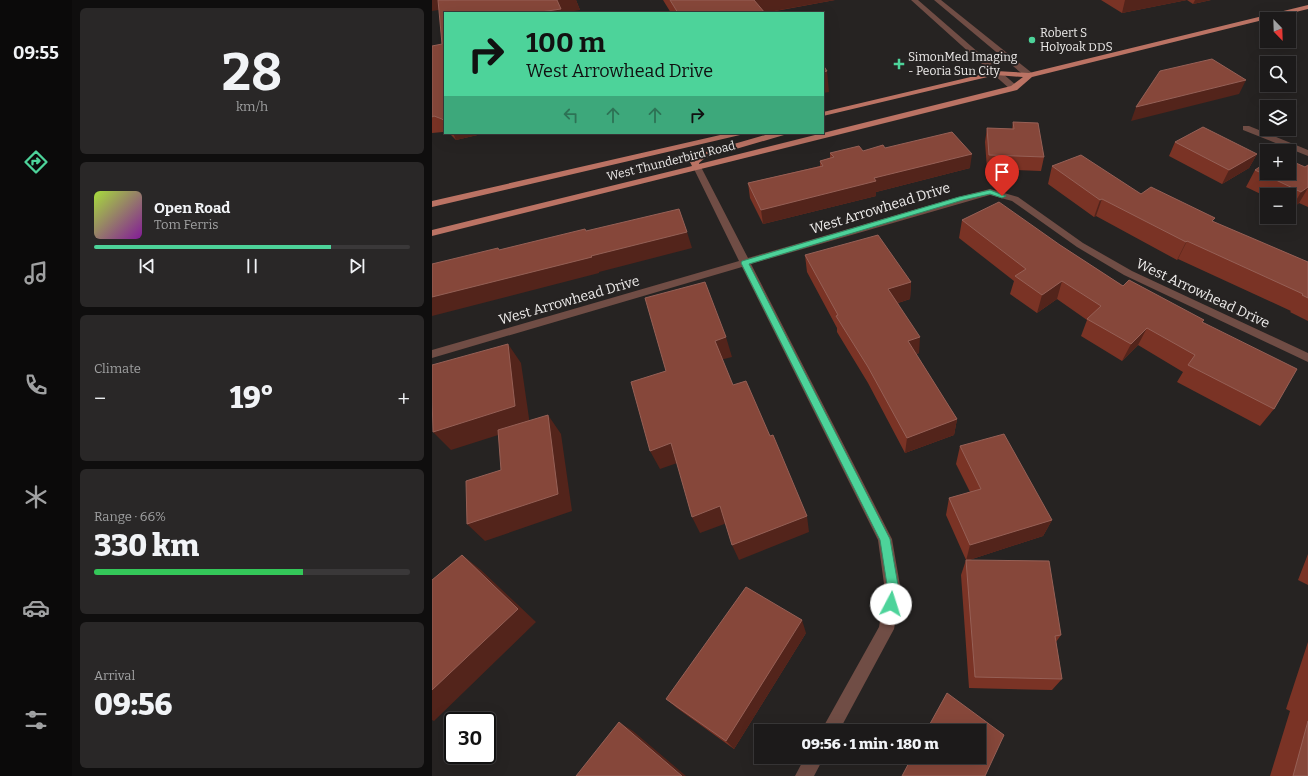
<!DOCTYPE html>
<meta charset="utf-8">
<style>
:root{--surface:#1c1a1a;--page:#292727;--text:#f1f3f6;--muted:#a0a1a2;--line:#3a3839;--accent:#4dd39a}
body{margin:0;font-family:Bitter,serif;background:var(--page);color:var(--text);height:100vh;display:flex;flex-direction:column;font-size:15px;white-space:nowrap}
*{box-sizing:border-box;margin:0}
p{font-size:13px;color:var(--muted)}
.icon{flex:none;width:22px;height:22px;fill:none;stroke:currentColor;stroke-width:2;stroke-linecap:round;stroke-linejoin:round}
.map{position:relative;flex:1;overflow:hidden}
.sheet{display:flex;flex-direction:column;gap:8px;padding:8px;background:#0f0e0e;width:360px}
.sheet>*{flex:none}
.banner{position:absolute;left:12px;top:12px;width:380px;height:122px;border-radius:0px;box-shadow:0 4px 16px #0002,0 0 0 1px var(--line);background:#4dd39a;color:#111;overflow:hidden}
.needle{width:26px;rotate:157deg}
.fabs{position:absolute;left:828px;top:12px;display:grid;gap:8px}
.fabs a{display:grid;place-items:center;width:36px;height:36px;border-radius:0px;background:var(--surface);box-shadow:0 4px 16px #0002,0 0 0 1px var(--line);font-size:20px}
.speed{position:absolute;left:12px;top:712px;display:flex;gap:8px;font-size:20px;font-weight:700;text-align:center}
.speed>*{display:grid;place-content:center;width:52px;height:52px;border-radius:50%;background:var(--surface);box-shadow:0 4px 16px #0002,0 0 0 1px var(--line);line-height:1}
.speed .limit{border:2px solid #111;border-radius:6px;background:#fff;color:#111}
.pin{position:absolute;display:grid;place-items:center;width:34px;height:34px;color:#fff;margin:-41px -17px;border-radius:50% 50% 50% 0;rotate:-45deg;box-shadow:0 0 4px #0007}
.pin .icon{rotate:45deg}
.me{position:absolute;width:44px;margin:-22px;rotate:5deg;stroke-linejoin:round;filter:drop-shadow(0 0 3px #0008)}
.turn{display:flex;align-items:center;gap:14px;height:84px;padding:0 16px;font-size:18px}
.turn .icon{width:52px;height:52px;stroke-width:2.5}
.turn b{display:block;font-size:28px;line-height:34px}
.lanes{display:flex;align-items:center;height:38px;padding:0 16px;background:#0003;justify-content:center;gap:20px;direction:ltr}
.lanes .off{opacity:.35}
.big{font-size:30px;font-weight:800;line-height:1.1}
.sheet .tile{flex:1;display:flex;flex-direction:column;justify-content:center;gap:6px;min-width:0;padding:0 14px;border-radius:6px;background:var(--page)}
.sheet .dial{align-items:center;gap:0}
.dial b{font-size:52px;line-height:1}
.song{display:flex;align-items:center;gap:12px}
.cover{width:48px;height:48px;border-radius:6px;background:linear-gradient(135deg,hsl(80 70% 55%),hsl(290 70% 35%))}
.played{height:4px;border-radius:2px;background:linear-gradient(90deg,var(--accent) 75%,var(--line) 75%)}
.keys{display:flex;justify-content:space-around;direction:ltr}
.heat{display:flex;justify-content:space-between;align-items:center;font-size:22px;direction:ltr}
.charge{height:6px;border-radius:3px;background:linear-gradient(90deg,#34c759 66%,var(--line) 0)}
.trip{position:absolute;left:322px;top:724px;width:232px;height:40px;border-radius:0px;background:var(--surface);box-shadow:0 4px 16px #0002,0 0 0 1px var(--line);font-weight:800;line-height:40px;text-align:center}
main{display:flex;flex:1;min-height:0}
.menu{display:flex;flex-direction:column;width:72px;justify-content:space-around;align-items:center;background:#0b0a0a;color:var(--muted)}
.menu .icon{width:28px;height:28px}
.menu .selected{color:var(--accent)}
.menu b{font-size:18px;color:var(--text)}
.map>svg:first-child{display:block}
</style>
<main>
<nav class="menu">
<b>09:55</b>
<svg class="icon selected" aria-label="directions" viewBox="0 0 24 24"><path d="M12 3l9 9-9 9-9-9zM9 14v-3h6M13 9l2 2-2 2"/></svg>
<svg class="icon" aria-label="music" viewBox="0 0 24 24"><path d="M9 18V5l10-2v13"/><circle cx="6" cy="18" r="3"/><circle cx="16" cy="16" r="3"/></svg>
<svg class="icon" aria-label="phone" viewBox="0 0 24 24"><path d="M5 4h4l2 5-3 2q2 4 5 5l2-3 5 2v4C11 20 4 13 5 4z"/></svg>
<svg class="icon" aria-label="climate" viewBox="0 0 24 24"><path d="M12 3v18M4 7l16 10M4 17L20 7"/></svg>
<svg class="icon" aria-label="car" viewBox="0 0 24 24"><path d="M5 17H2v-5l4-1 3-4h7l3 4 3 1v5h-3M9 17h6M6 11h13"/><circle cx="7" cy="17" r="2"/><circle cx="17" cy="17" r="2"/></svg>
<svg class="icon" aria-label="filters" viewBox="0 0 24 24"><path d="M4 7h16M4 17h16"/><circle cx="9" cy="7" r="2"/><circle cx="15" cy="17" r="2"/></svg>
</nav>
<section class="sheet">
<div class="tile dial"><b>28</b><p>km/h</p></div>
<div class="tile">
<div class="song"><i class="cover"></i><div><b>Open Road</b><p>Tom Ferris</p></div></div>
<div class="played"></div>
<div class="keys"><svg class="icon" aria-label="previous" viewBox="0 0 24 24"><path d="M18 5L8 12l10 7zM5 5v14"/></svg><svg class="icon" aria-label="pause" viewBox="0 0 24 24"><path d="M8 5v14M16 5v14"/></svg><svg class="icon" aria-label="next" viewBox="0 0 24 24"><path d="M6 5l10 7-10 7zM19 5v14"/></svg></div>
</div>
<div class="tile"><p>Climate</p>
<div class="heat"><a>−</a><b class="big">19°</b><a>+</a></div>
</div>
<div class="tile"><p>Range · 66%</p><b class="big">330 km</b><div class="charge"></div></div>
<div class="tile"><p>Arrival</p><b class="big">09:56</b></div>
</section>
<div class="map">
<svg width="876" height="776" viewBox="0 0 876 776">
<rect width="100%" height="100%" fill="#262322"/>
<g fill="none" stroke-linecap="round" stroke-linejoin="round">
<!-- minor -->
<path fill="#704d45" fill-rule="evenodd" d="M 479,0 L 486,0 L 585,86 L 585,90 L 579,90 Z
M 502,0 L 509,0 L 600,73 L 600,77 L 594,77 Z
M 811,126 L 817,126 L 876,150 L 876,156 L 811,130 Z
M 265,164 L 269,167 L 316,258 L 526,197 L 558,189 L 586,197 L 651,243 L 700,271 L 876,353 L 876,362 L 692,275 L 645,247 L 580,201 L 558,195 L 319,264 L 460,539 L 469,591 L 462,629 L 407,731 L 389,731 L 447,627 L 453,591 L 446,540 L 310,267 L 0,358 L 0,350 L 307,261 L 261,167 Z
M 373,757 L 392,757 L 382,776 L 363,776 Z"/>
<!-- major -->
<path fill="#bb7364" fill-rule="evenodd" d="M 876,5 L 876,9 L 600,77 L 585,90 L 0,236 L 0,230 L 260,166 L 258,162 L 267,154 L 340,133 L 353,133 L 352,135 L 273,158 L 267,163 L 267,164 L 579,86 L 591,77 L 564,75 L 391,116 L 391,112 L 564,71 L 597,73 Z
M 297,133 L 312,133 L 308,135 L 0,207 L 0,201 Z"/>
</g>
<!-- wall -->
<path fill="#7a3325" d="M 0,0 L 144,0 L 148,10 L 13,13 L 13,133 L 11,132 L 0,133 L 0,46 L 10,44 L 7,9 Z
M 231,0 L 403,0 L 333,13 L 239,13 Z
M 669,0 L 779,0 L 761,4 L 755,0 L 690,13 Z
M 581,122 L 612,157 L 609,171 L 555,169 L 553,142 L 555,128 L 580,129 Z
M 13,133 L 54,133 L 24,140 L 19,135 Z
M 743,142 L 825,154 L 817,168 L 790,184 L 737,156 Z
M 453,148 L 538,168 L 444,192 L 444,196 L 331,224 L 318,198 L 316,183 L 388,166 L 388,161 L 398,158 L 398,153 L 431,151 Z
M 876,165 L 876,207 L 867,203 L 859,209 L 857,208 L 857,195 L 835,195 L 835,197 L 814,187 L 823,170 L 873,167 Z
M 620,166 L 709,194 L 781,222 L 876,262 L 876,321 L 858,312 L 859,311 L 746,259 L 745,260 L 664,216 L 662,217 L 616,184 Z
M 530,220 L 628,245 L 691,286 L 772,320 L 770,323 L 842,409 L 828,426 L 745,382 L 751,372 L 706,345 L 690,361 L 649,336 L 655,320 L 625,299 L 605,313 L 578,294 L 582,281 L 527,238 Z
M 373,255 L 479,282 L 478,299 L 466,303 L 487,353 L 484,354 L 525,419 L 522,435 L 473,453 L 436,383 L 405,332 L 405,328 L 375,272 Z
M 528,446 L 620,520 L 611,536 L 537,560 L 629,635 L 624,642 L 630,679 L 620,690 L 537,688 L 529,575 L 534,560 L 514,515 L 517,498 L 538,492 L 524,464 Z
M 876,554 L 876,585 L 866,580 Z
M 374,633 L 302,749 L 245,708 L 234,699 Z
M 876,642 L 876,776 L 838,776 L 858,711 L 854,709 Z"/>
<!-- shaded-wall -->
<path fill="#53241b" d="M 0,0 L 9,0 L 13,9 L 0,11 Z
M 125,0 L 144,0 L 148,10 L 130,13 L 102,13 Z
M 319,0 L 403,0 L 331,13 Z
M 693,0 L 755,0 L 690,13 Z
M 763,0 L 779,0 L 761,4 Z
M 395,71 L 397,92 L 391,93 L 391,72 Z
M 814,80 L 807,94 L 699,121 L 704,107 Z
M 21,133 L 54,133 L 24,140 Z
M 198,133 L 206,133 L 198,135 Z
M 540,154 L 538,168 L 444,192 L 444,196 L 331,224 L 329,210 L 442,178 Z
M 825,154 L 817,168 L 790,184 L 797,170 Z
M 876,187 L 876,188 L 867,203 L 859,209 L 869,192 Z
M 670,199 L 664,216 L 662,217 L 668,200 Z
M 255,232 L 260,248 L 167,272 L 167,273 L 0,316 L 0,297 L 159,256 Z
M 755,241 L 746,259 L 745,260 L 754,242 Z
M 630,281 L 625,299 L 605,313 L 610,295 Z
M 479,282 L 478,299 L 456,306 L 456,289 Z
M 715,328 L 706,345 L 690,361 L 699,344 Z
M 294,337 L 300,357 L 288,360 L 283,341 Z
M 488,337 L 487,353 L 475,357 L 476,341 Z
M 76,344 L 89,363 L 98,425 L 19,450 L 1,432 Z
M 116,415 L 129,434 L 140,511 L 53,541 L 35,524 Z
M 525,419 L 522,435 L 473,453 L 475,438 Z
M 239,443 L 248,462 L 228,469 L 218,451 Z
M 288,506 L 295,523 L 268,533 L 260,517 Z
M 375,516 L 377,532 L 307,560 L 300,545 Z
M 620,520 L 611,536 L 534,561 L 538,545 Z
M 30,555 L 49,570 L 104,622 L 2,721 L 0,720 L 0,690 Z
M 370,620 L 374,633 L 302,749 L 294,741 Z
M 187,722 L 201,731 L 254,776 L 250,776 Z"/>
<!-- building -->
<path fill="#86473a" stroke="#966056" d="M 6,0 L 125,0 L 129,9 L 102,13 L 13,13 L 13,122 L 10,119 L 2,116 L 0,117 L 0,46 L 10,44 Z
M 238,0 L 322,0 L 333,13 L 246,13 Z
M 780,59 L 814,80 L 704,107 L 728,71 Z
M 391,65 L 395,71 L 391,72 Z
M 581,122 L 606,123 L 612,157 L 557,155 L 555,128 L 582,129 Z
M 771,127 L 825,154 L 797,170 L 743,142 Z
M 520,132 L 540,154 L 442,178 L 444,181 L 329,210 L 316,183 L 391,166 L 388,161 L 402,157 L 398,153 L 427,146 L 431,151 L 451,145 L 453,148 Z
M 649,155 L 709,194 L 719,187 L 783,218 L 780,221 L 876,262 L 876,298 L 870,295 L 871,294 L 755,241 L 754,242 L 670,199 L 668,200 L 620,166 Z
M 857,160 L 873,167 L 876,165 L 876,187 L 869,192 L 823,170 L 835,162 L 835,173 L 857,173 Z
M 567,202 L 628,245 L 691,286 L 697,280 L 772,320 L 770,322 L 865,369 L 842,409 L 756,365 L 763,355 L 715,328 L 699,344 L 655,319 L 669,306 L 630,281 L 610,295 L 583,276 L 594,269 L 530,220 Z
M 247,209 L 255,232 L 159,256 L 160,257 L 0,297 L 0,264 L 66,248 L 67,250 L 153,229 L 154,231 Z
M 446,235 L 479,282 L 456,289 L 488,337 L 476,341 L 525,419 L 475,438 L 436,367 L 404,316 L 406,315 L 373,255 Z
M 273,282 L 294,337 L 283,341 L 301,385 L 314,381 L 338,436 L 341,435 L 375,516 L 300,545 L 288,506 L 260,517 L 239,443 L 218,451 L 199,382 L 234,371 L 213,298 Z
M 76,344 L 83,406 L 1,432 L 0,396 L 0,365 Z
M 116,415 L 126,494 L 35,524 L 34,481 L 69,470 L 66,430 Z
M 572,434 L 620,520 L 538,545 L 517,498 L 549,489 L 528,446 Z
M 30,555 L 86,609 L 0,690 L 0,580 Z
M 534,560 L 617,561 L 629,635 L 623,636 L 630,679 L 543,677 Z
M 314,587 L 370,620 L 294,741 L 234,699 Z
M 515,693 L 572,735 L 553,776 L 470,776 L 480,757 L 547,757 L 547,731 L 494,731 Z
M 876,721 L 876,776 L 861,776 Z
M 187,722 L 250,776 L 144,776 Z"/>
<!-- route -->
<path fill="#4dd39a" stroke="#328964" d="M 558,190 L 574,196 L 570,198 L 558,194 L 531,200 L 317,264 L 458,539 L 467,591 L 463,608 L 459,609 L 455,608 L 453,604 L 456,591 L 448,540 L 309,263 L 310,261 L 527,197 Z"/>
<!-- markers -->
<g fill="#4dd39a" stroke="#262322" stroke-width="1.5">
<circle cx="600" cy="40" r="4"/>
<path d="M465 58h4v4h4v4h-4v4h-4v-4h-4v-4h4z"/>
</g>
<g text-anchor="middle" stroke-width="4" stroke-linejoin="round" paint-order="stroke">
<!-- far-poi labels -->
<g font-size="12" fill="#edebea" stroke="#262322" text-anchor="start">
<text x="608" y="37">Robert S<tspan x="608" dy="14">Holyoak DDS</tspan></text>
<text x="476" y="61">SimonMed Imaging<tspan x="476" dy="14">- Peoria Sun City</tspan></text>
</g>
<!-- far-street labels -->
<g font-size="12" fill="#edebea" stroke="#262322">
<text transform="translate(239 161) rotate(-14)" y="4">West Thunderbird Road</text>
</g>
<!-- street labels -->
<g font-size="14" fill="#edebea" stroke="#262322">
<text transform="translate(448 208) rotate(-17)" y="5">West Arrowhead Drive</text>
<text transform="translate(771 293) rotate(25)" y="5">West Arrowhead Drive</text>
<text transform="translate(137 300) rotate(-16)" y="5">West Arrowhead Drive</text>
</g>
</g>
</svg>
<div class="fabs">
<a><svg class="needle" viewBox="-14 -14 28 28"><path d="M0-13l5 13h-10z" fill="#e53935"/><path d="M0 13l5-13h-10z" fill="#a0a1a2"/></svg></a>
<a><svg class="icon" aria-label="search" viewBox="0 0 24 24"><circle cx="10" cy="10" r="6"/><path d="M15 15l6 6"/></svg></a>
<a><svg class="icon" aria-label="layers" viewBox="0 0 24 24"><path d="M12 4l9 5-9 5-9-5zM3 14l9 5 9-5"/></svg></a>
<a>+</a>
<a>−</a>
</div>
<div class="speed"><div class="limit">30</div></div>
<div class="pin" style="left:570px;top:196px;background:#d93025"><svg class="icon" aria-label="arrive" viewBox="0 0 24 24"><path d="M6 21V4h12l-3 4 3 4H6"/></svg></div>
<svg class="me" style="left:459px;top:604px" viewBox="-20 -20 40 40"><circle r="19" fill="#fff"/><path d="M0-13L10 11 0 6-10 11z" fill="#4dd39a"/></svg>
<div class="trip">09:56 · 1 min · 180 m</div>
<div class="banner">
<div class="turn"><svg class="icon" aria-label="right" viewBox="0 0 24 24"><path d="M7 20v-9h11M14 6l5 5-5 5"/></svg><div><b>100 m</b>West Arrowhead Drive</div></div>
<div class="lanes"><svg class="icon off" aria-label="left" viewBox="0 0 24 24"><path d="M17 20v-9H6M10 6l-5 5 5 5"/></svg><svg class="icon off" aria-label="ahead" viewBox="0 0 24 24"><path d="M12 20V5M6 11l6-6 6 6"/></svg><svg class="icon off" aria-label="ahead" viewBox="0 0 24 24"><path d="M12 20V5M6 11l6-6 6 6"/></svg><svg class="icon" aria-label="right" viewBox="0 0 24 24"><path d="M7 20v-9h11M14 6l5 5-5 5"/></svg></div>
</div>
</div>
</main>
